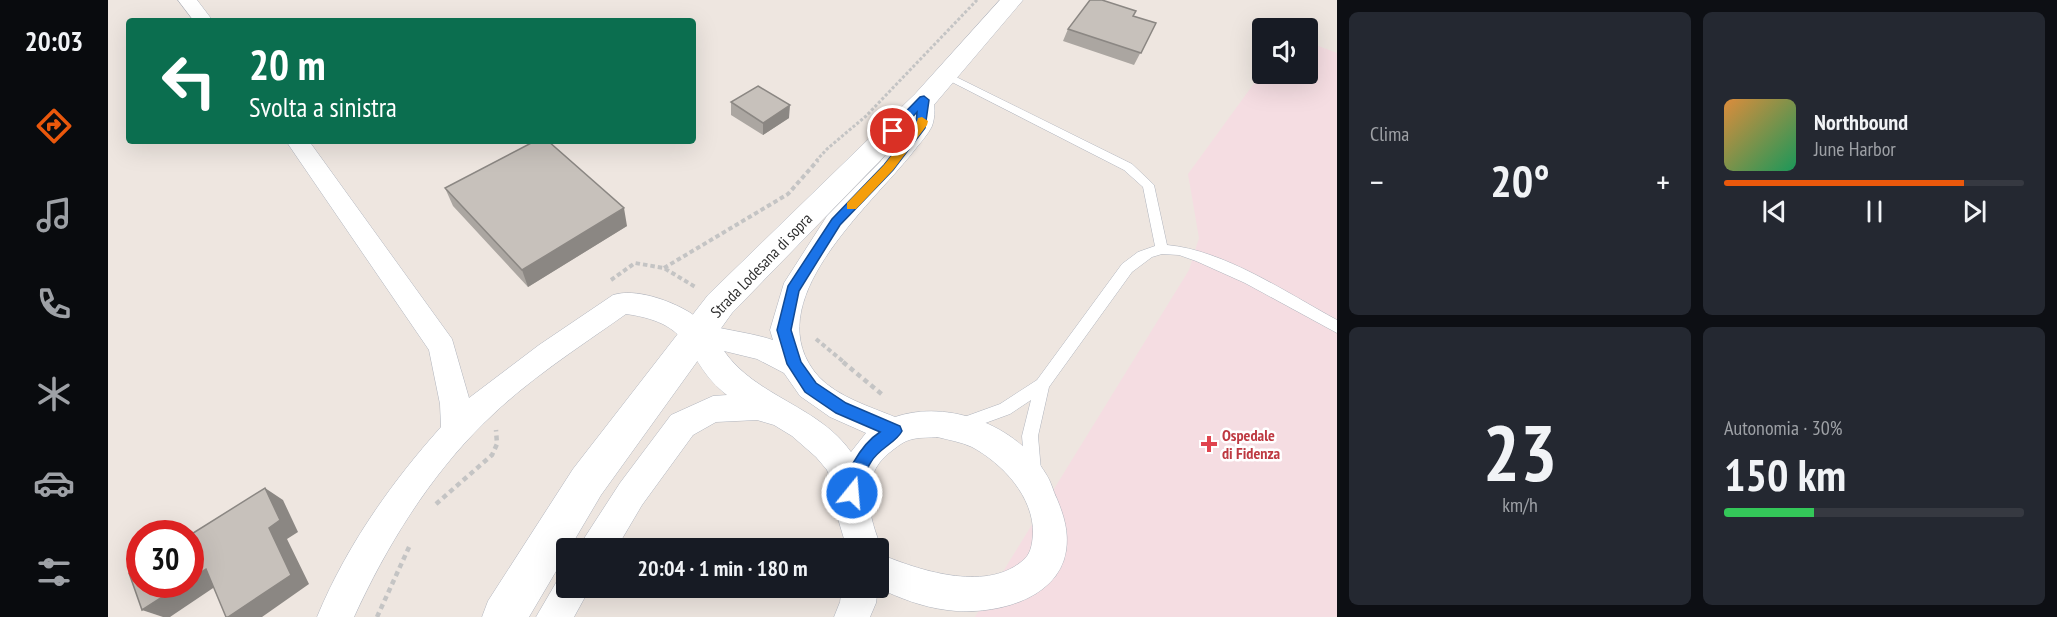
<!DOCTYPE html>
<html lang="it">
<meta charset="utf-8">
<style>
:root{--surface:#171b24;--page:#242831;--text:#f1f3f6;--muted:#9ea1a6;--line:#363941;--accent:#ea580c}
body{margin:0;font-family:"PT Sans Narrow",sans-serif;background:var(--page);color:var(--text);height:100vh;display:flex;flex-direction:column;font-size:22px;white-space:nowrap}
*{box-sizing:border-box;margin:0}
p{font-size:20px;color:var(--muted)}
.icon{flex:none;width:33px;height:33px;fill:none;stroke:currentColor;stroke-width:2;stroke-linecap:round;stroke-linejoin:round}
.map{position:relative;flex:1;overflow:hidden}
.sheet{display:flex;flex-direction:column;gap:12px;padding:12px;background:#0d0f14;width:720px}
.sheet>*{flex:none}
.hud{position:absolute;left:18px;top:18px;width:570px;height:126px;border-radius:6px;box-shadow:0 6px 24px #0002;background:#0b6e4f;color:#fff;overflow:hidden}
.buttons{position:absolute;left:1144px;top:18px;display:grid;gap:12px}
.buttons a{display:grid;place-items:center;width:66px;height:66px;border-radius:6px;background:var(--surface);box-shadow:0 6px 24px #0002;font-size:30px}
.speed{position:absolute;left:18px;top:520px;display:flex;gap:12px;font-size:30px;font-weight:700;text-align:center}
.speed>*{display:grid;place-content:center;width:78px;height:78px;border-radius:50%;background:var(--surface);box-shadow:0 6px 24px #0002;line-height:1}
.speed .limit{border:9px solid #d22;background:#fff;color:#111}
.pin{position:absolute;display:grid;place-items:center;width:51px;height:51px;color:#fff;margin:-26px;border:3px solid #fff;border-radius:50%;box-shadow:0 2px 6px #0007}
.me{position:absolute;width:66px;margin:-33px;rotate:17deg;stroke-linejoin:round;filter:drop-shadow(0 0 4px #0008)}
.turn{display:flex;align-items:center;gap:21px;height:126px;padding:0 24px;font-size:27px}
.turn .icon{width:78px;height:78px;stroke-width:2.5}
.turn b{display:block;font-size:42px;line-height:51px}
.big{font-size:45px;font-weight:700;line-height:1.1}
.sheet .card{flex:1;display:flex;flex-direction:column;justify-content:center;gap:9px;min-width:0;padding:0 21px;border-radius:9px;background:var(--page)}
.sheet .dial{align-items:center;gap:0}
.dial b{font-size:78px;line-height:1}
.song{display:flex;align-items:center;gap:18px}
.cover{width:72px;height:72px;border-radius:9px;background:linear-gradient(135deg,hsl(30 70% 55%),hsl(150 70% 35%))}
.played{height:6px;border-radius:3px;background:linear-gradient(90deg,var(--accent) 80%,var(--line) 80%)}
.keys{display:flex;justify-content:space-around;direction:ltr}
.heat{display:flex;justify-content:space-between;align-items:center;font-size:33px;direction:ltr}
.charge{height:9px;border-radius:4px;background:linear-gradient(90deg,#34c759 30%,var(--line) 0)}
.sheet .tiles{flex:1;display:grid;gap:12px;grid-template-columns:repeat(2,1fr)}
.trip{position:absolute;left:448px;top:538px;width:333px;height:60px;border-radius:6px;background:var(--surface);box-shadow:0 6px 24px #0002;font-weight:700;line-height:60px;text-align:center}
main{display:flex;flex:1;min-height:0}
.tabs{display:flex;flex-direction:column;width:108px;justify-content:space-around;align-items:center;background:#090b0e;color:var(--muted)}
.tabs .icon{width:42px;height:42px}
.tabs .active{color:var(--accent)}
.tabs b{font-size:27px;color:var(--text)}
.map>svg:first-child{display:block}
</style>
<main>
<nav class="tabs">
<b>20:03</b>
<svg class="icon active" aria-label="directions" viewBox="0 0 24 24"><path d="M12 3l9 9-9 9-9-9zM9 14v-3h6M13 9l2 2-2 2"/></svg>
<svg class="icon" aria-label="music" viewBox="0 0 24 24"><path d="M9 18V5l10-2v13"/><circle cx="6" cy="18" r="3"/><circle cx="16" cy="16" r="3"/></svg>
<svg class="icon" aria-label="phone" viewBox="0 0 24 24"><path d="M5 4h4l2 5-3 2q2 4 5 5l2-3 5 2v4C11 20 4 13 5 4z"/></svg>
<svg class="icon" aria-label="climate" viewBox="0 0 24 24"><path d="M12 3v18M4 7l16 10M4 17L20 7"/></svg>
<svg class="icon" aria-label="car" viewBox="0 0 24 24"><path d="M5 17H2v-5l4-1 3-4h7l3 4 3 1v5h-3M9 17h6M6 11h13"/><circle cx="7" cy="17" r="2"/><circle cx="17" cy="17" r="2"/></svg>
<svg class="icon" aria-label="filters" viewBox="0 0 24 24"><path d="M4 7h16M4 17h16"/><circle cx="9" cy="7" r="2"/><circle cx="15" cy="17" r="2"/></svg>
</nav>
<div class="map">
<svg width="1229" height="617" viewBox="0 0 1229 617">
<rect width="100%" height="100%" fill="#eee6e0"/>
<!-- medical -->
<path fill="#f5dde2" d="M 1200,42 L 1229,53 L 1229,617 L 867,617 L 1081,270 L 1091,238 L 1080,174 L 1155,71 L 1155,74 L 1200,74 Z"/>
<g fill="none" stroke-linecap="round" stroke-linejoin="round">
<!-- service casing -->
<g stroke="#b0b4bd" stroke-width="1">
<path id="service" d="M 838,72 L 1024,164 L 1046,185 L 1059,245 C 1116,250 1179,293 1229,320 L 1229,333 L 1137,283 L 1088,261 L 1071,255 L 1054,254 L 1044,257 L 1024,272 L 941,387 L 930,436 L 933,471 L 931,476 L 925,479 L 919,476 L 917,471 L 914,436 L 923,400 L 902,414 L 850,433 L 845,431 L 842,426 L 845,421 L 892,404 L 929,380 L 1014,264 L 1030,252 L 1047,246 L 1035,187 L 1016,170 L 834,77 L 834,73 Z"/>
</g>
<!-- minor casing -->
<g stroke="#b0b4bd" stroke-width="1">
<path id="minor" d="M 70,0 L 89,0 L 105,21 L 86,21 Z
M 816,93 L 823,95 C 828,102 827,118 824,126 C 820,135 811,144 805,152 C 763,206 645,304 711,377 C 730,397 763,407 787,417 C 840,399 909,425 938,474 C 943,481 945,491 949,499 C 956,516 961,532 958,551 C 950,602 881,616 839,610 C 814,607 792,598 770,588 L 771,549 L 739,549 L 731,522 L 729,495 L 719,470 L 708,457 L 684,436 L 666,425 L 649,420 L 608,422 L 585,435 L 534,505 L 508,549 L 472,549 L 477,537 L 512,483 L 563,415 L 605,396 L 619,395 C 575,361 591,324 518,314 C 470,348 418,381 376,423 C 321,477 278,547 246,617 L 209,617 C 238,547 282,484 333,427 L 332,404 L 321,350 L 178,141 L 201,141 L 344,339 L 361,398 L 431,345 L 505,295 C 527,288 561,300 581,312 C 588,316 594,324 600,325 C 622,331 644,333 665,340 L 662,330 L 676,283 L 719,216 L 772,162 L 803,124 L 806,100 L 809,95 ZM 616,351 L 649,359 L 676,373 L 692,396 L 722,417 L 758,433 L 743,452 C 711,406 648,397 616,351 ZM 829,437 C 841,440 853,442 864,447 C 895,464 926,497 925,534 C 924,545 923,555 913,562 C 876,592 810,570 772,554 L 774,549 C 761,518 750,478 781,453 C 789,447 795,441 805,439 C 813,437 821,438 829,437 Z
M 459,572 L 459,588 L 482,588 L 466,617 L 428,617 L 452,576 Z
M 734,588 L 770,588 L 768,603 L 762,617 L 726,617 L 732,602 Z"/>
</g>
<!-- tertiary casing -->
<g stroke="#b0b4bd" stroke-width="1">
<path id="tertiary" d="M 892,0 L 915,0 L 825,106 L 624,313 L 493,495 L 421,617 L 374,617 L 380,601 L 465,469 L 600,295 L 807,94 Z"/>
</g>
<!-- path-far2 -->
<path stroke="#c4c4c4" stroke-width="3" stroke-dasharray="3 2" stroke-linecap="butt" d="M 708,161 L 719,149 L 758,116 L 869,0"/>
<!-- path-far1 -->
<path stroke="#c4c4c4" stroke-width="4" stroke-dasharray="4.5 3" stroke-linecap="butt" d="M 556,268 L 680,194 L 710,160
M 503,280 L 527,263 L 556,268 L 589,288
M 708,339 L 737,363"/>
<!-- path -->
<path stroke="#c4c4c4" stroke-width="4.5" stroke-dasharray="5 4" stroke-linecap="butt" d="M 735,362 L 776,396
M 328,504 L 384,455 L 389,444 L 388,430
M 269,617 L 302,545"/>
<!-- service -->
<use href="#service" fill="#fff" fill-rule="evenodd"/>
<!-- minor -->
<use href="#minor" fill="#fff" fill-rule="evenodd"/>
<!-- tertiary -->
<use href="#tertiary" fill="#fff" fill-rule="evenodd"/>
</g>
<!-- wall -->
<path fill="#aba6a1" d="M 1028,11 L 1025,16 L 1048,23 L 1026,65 L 955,41 L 960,29 Z
M 623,102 L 681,118 L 655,135 L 623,115 Z
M 337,188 L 519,226 L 420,287 L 345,206 Z"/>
<!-- shaded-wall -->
<path fill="#8b8783" d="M 682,105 L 681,118 L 655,135 L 655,123 Z
M 516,208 L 519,226 L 420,287 L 414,270 Z
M 157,488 L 175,500 L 190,532 L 179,539 L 201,584 L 154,617 L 120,617 L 161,528 Z
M 98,569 L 120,578 L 62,617 L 55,617 L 34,610 L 73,585 L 82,585 L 82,579 Z"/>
<!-- building -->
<path fill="#c7c1bb" stroke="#8b8783" stroke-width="1.5" d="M 982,0 L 994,0 L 1028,11 L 1025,16 L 1048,23 L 1033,53 L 960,29 Z
M 650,86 L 682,105 L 655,123 L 623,102 Z
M 427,141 L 440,141 L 516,208 L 414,270 L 337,188 Z
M 157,488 L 172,520 L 161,528 L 183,575 L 120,617 L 118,617 L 98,569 L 82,579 L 82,535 Z
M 32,566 L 32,585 L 73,585 L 34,610 L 21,573 Z"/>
<!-- route -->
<path fill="#1a73e8" stroke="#114b97" stroke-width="1.5" d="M 816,96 L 821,100 L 817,128 L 785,170 L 732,225 L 691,291 L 683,330 L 693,362 L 708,383 L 738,403 L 792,426 L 794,431 C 789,442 770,449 763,462 C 755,473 755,487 750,499 L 744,501 L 738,499 C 730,479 755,443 772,432 L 728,413 L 697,392 L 679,364 L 669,330 L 680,286 L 724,219 L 776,165 L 808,125 L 809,112 L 789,134 L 785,135 L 779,131 L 812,97 Z"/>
<!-- slow -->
<path fill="#f59e0b" d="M 814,117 L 820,121 L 819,125 L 785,170 L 748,209 L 739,209 L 739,203 L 776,165 L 808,125 L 810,118 Z"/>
<!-- markers -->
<path fill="#e0444e" stroke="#fff" stroke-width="2" d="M1098 435h6v6h6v6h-6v6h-6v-6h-6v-6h6z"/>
<g text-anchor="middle" stroke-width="5" stroke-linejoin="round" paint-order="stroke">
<!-- street labels -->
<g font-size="16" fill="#2d2d2d" stroke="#fff">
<text transform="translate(653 265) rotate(-46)" y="6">Strada Lodesana di sopra</text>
</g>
<!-- health labels -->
<g font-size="16" font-weight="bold" fill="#be3a42" stroke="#fff" text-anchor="start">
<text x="1114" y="441">Ospedale<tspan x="1114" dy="18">di Fidenza</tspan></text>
</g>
</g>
</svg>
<div class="buttons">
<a><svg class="icon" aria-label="sound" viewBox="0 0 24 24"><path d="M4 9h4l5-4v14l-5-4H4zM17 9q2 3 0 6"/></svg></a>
</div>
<div class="speed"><div class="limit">30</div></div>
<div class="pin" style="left:785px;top:131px;background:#d93025"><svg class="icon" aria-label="arrive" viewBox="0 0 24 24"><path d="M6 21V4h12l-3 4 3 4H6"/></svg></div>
<svg class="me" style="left:744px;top:493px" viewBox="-20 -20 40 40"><circle r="17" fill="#1a73e8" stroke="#fff" stroke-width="3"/><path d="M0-11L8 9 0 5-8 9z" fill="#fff"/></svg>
<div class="trip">20:04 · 1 min · 180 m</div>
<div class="hud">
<div class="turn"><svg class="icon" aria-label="left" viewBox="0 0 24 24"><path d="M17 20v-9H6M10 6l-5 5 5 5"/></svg><div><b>20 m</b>Svolta a sinistra</div></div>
</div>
</div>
<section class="sheet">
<div class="tiles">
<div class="card"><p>Clima</p>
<div class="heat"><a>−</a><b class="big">20°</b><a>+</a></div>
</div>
<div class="card">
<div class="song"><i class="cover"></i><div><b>Northbound</b><p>June Harbor</p></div></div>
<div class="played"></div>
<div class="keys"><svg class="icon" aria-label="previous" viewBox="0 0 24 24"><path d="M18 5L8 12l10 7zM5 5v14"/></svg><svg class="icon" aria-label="pause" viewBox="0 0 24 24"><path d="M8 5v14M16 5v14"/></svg><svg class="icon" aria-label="next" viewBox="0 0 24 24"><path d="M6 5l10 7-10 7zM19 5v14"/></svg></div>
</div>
<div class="card dial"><b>23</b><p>km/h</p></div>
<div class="card"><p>Autonomia · 30%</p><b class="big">150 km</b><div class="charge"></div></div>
</div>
</section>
</main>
